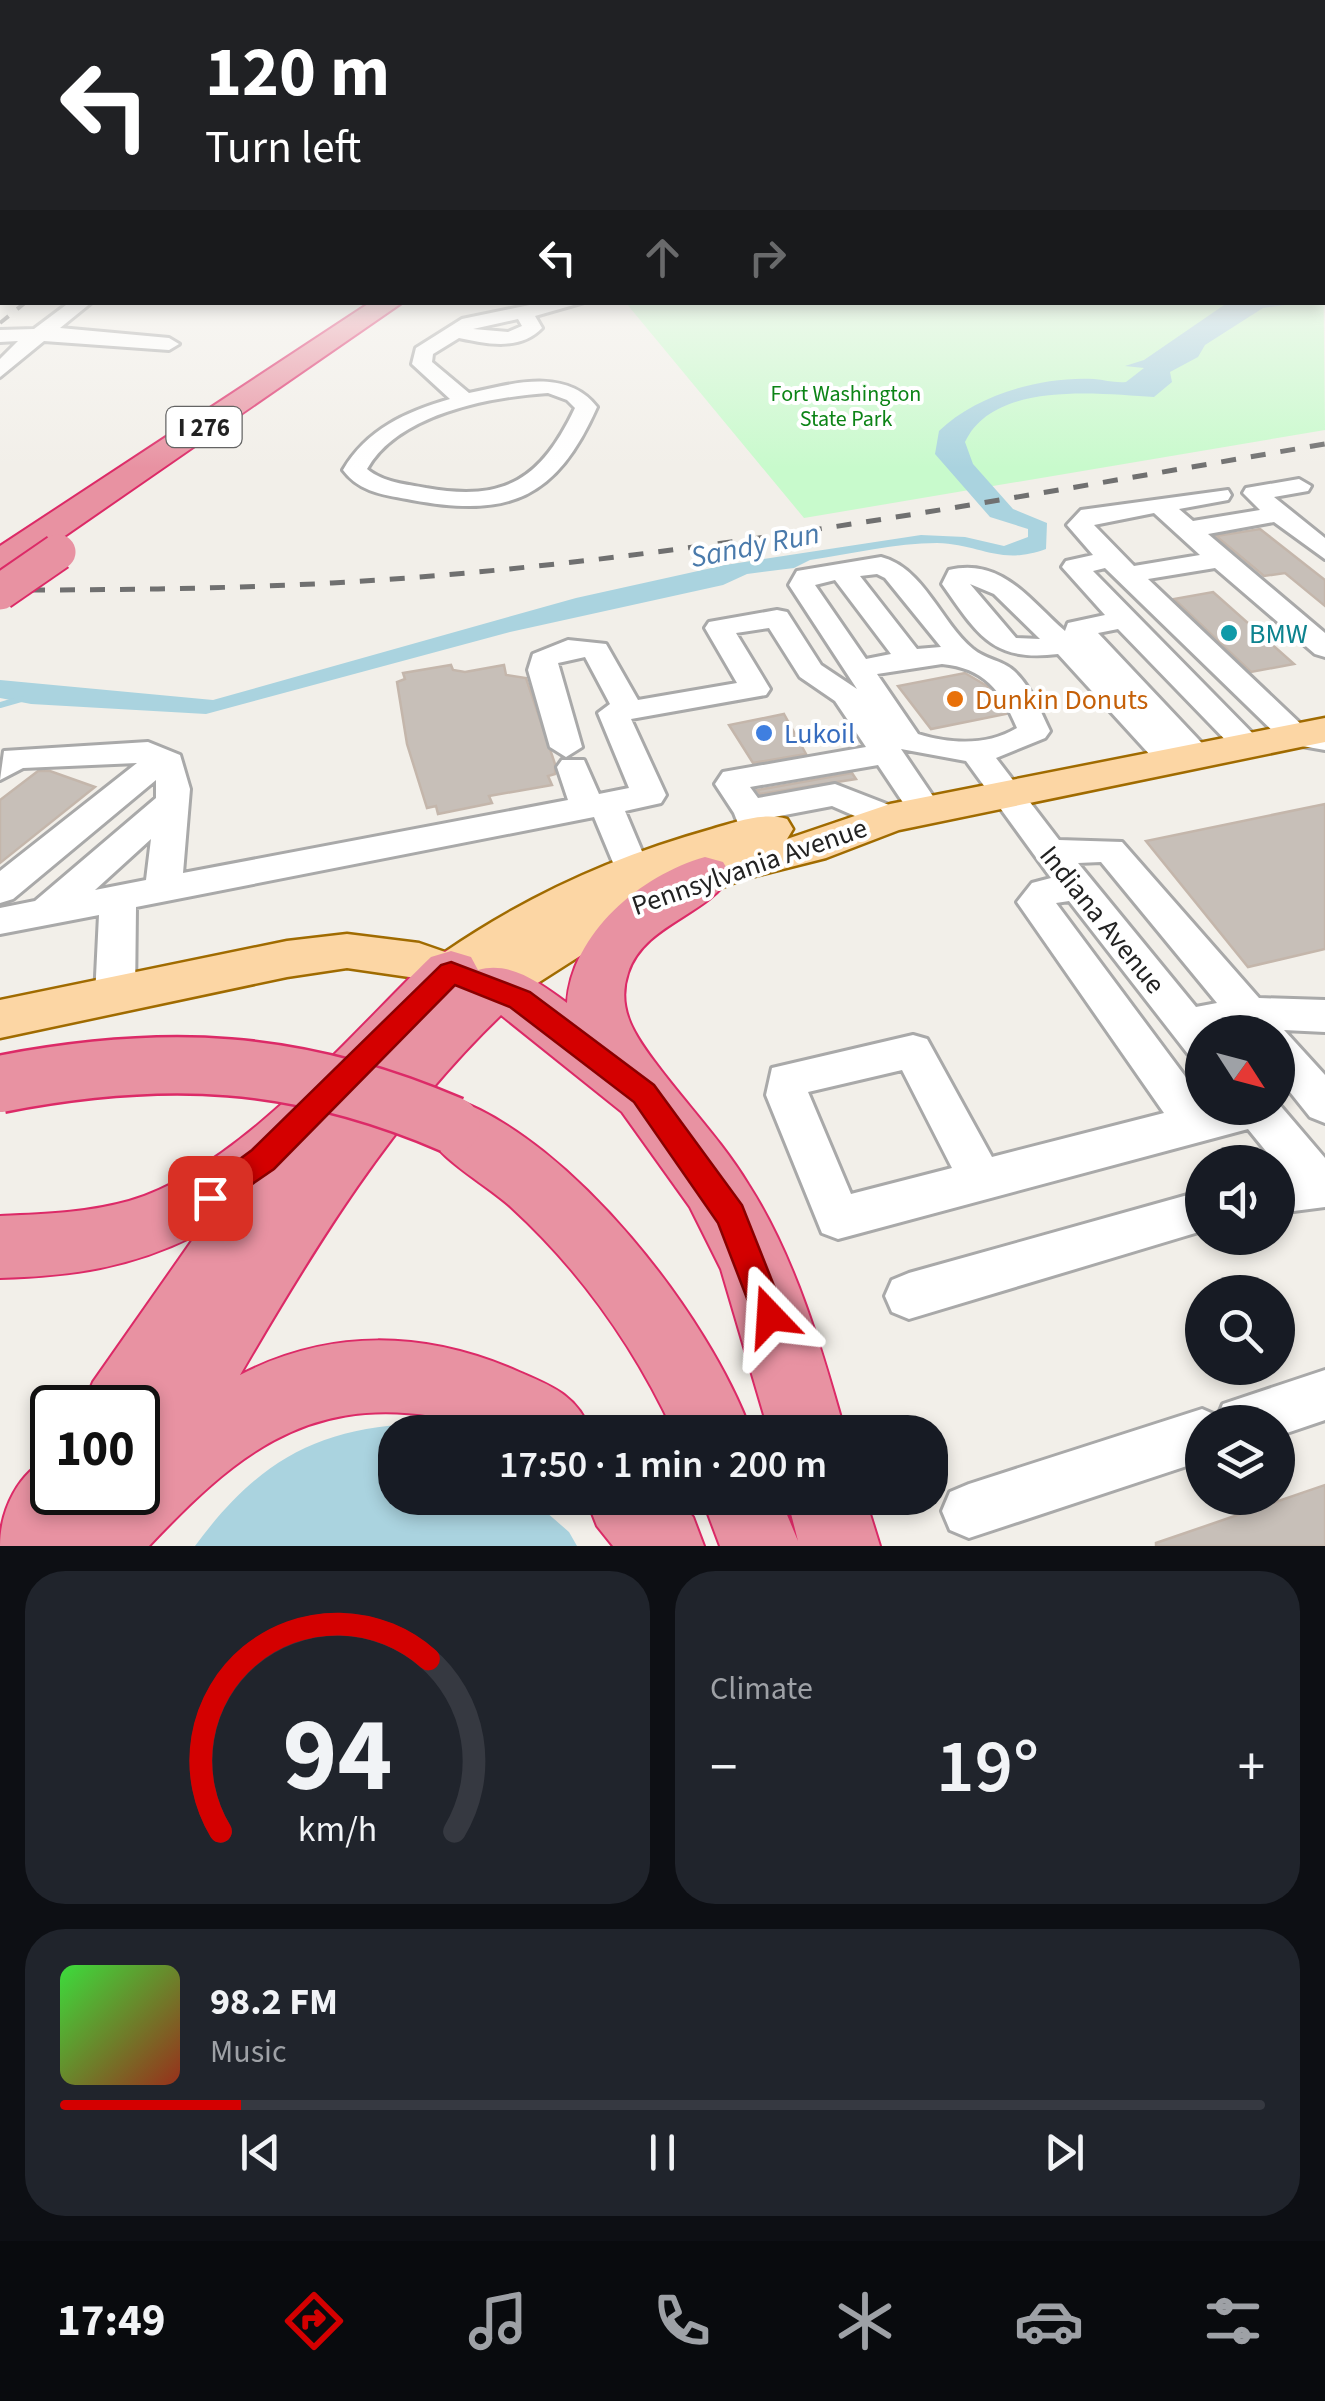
<!DOCTYPE html>
<meta charset="utf-8">
<style>
:root{--surface:#171b24;--page:#20242c;--text:#f1f3f6;--muted:#9ea1a6;--line:#363941;--accent:#d40000}
body{margin:0;font-family:"Source Sans 3",sans-serif;background:var(--page);color:var(--text);height:100vh;display:flex;flex-direction:column;font-size:38px;white-space:nowrap}
*{box-sizing:border-box;margin:0}
p{font-size:32px;color:var(--muted)}
.icon{flex:none;width:55px;height:55px;fill:none;stroke:currentColor;stroke-width:2;stroke-linecap:round;stroke-linejoin:round}
.map{position:relative;height:1546px;overflow:hidden}
.drawer{display:flex;flex-direction:column;gap:25px;padding:25px;background:#0d0f14;flex:1}
.drawer>*{flex:none}
.banner{position:absolute;left:0px;top:0px;width:1325px;height:305px;box-shadow:0 5px 15px #0003;background:#202124;color:#fff;overflow:hidden}
.needle{width:65px;rotate:126deg}
.controls{position:absolute;left:1185px;top:1015px;display:grid;gap:20px}
.controls a{display:grid;place-items:center;width:110px;height:110px;border-radius:50%;background:var(--surface);box-shadow:0 5px 15px #0003;font-size:50px}
.speed{position:absolute;left:30px;top:1385px;display:flex;gap:20px;font-size:50px;font-weight:700;text-align:center}
.speed>*{display:grid;place-content:center;width:130px;height:130px;border-radius:50%;background:var(--surface);box-shadow:0 5px 15px #0003;line-height:1}
.speed .limit{border:5px solid #111;border-radius:15px;background:#fff;color:#111}
.pin{position:absolute;display:grid;place-items:center;width:85px;height:85px;color:#fff;margin:-42px;border-radius:20px;box-shadow:0 5px 15px #0006}
.me{position:absolute;width:110px;margin:-55px;rotate:340deg;stroke-linejoin:round;filter:drop-shadow(0 0 8px #0008)}
.turn{display:flex;align-items:center;gap:35px;height:210px;padding:0 40px;font-size:45px}
.turn .icon{width:130px;height:130px;stroke-width:2.5}
.turn b{display:block;font-size:70px;line-height:85px}
.lanes{display:flex;align-items:center;height:95px;padding:0 40px;background:#0003;justify-content:center;gap:50px;direction:ltr}
.lanes .off{opacity:.35}
.big{font-size:75px;font-weight:600;line-height:1.1}
.drawer .widget{flex:1;display:flex;flex-direction:column;justify-content:center;gap:15px;min-width:0;padding:0 35px;border-radius:40px;background:var(--page)}
.drawer .dial{align-items:center;gap:0}
.dial svg{height:260px;overflow:visible;fill:none;stroke:var(--line);stroke-width:7;stroke-linecap:round;text-anchor:middle}
.dial text{fill:var(--text);stroke:none}
.song{display:flex;align-items:center;gap:30px}
.cover{width:120px;height:120px;border-radius:15px;background:linear-gradient(135deg,hsl(120 70% 55%),hsl(10 70% 35%))}
.played{height:10px;border-radius:5px;background:linear-gradient(90deg,var(--accent) 15%,var(--line) 15%)}
.keys{display:flex;justify-content:space-around;direction:ltr}
.heat{display:flex;justify-content:space-between;align-items:center;font-size:55px;direction:ltr}
.drawer .tiles{flex:1;display:grid;gap:25px;grid-template-columns:1fr 1fr}
.widget:last-child{grid-column:span 2}
.trip{position:absolute;left:378px;top:1415px;width:570px;height:100px;border-radius:40px;background:var(--surface);box-shadow:0 5px 15px #0003;font-weight:600;line-height:100px;text-align:center}
.tab-bar{display:flex;height:160px;justify-content:space-around;align-items:center;background:#090b0e;color:var(--muted)}
.tab-bar .icon{width:70px;height:70px}
.tab-bar .active{color:var(--accent)}
.tab-bar b{font-size:45px;color:var(--text)}
.map>svg:first-child{display:block}
</style>
<div class="map">
<svg width="1325" height="1546" viewBox="0 0 1325 1546">
<rect width="100%" height="100%" fill="#f2efe9"/>
<!-- park -->
<path fill="#c8facc" d="M 1323,252 L 1325,430 L 804,518 L 626,303 L 1322,302 Z"/>
<!-- water -->
<path fill="#aad3df" d="M 1227,303 L 1302,303 L 1263,308 L 1205,345 L 1198,357 L 1170,372 L 1172,382 L 1154,397 C 1100,394 994,380 965,442 L 973,464 L 1013,509 L 1047,523 L 1046,549 C 1000,566 980,544 937,543 C 896,543 851,554 810,560 L 794,568 L 747,574 L 723,585 L 510,632 L 206,714 L 31,704 L 0,698 L 0,680 L 213,700 L 576,598 L 725,565 L 921,535 L 965,537 L 1004,546 L 1028,537 L 1028,529 L 990,517 L 935,454 L 939,431 C 976,395 1042,376 1094,379 C 1105,380 1114,383 1126,382 L 1144,368 L 1125,366 L 1144,360 Z
M 414,1424 L 435,1432 L 395,1432 L 395,1498 L 530,1498 L 569,1532 L 577,1546 L 195,1546 C 254,1466 313,1428 414,1424 Z"/>
<g fill="none" stroke-linecap="round" stroke-linejoin="round">
<!-- stream -->
<path stroke="#aad3df" stroke-width="6" d="M 0,705 L 21,699"/>
</g>
<!-- building -->
<path fill="#c7bfb8" stroke="#c4b6ab" stroke-width="2.5" d="M 1260,529 L 1325,580 L 1325,606 L 1285,573 L 1264,576 L 1216,536 Z
M 1213,592 L 1294,664 L 1251,672 L 1174,599 Z
M 451,665 L 453,670 L 465,672 L 504,665 L 506,675 L 526,678 L 555,764 L 555,774 L 548,776 L 552,785 L 489,796 L 492,803 L 438,814 L 436,806 L 427,808 L 407,744 L 397,682 L 405,679 L 403,673 Z
M 965,673 L 987,686 L 1006,714 L 931,729 L 898,686 Z
M 784,714 L 806,754 L 753,763 L 729,725 Z
M 38,771 L 50,771 L 95,787 L 0,863 L 0,800 Z
M 852,773 L 856,779 L 760,794 L 757,790 Z
M 1325,804 L 1325,949 L 1248,967 L 1146,841 Z
M 1325,1485 L 1325,1546 L 1156,1546 L 1156,1543 Z"/>
<g fill="none" stroke-linecap="round" stroke-linejoin="round">
<!-- minor casing -->
<g stroke="#a9a9a9" stroke-width="6">
<path id="minor" d="M 70,302 L 92,302 L 60,328 L 169,338 L 179,344 L 169,350 L 44,341 L 0,377 L 0,359 L 18,341 L 0,342 L 0,330 L 34,329 Z
M 544,302 L 584,302 L 535,316 L 542,328 C 520,351 487,344 459,338 L 433,354 L 432,362 L 469,393 C 511,384 566,367 597,407 C 556,499 509,518 412,500 C 386,495 360,493 343,470 C 367,429 406,412 450,399 L 412,364 L 416,348 L 462,319 ZM 518,319 L 522,326 L 508,332 L 473,329 ZM 548,393 L 567,400 L 575,408 C 541,479 506,502 426,488 C 406,484 384,483 367,469 C 398,414 489,397 548,393 Z
M 1299,479 L 1311,486 L 1308,491 L 1274,497 L 1325,538 L 1325,559 L 1274,522 L 1208,534 L 1325,633 L 1325,657 L 1315,654 L 1215,568 L 1148,579 L 1305,728 L 1325,730 L 1325,750 L 1285,743 L 1105,568 L 1093,571 L 1265,746 L 1249,756 L 1238,753 L 1118,629 L 1098,633 L 1214,756 L 1209,763 L 1188,763 L 1173,771 L 1162,768 L 1058,654 C 992,662 978,635 942,584 L 949,570 C 1002,557 1030,601 1065,631 L 1068,623 L 1105,615 L 1062,567 L 1066,561 L 1093,555 L 1067,525 L 1081,510 L 1228,490 L 1231,495 L 1228,500 L 1179,509 L 1193,521 L 1260,510 L 1243,493 L 1246,488 ZM 1154,513 L 1200,555 L 1134,566 L 1094,525 ZM 970,584 L 994,594 L 1040,639 L 1016,638 Z
M 881,557 C 924,568 941,623 973,649 C 984,659 1002,660 1014,671 C 1031,687 1040,710 1050,731 L 1045,738 L 996,758 L 1059,840 L 1122,842 L 1259,998 L 1325,1000 L 1325,1032 L 1284,1030 L 1325,1075 L 1325,1123 L 1310,1117 L 1278,1077 L 1278,1032 L 1202,1032 L 1202,1059 L 1188,1054 L 1069,901 L 1056,903 L 1202,1099 L 1202,1108 L 1278,1108 L 1278,1103 L 1325,1158 L 1325,1207 L 1278,1213 L 1278,1173 L 1283,1172 L 1248,1129 L 838,1239 L 822,1233 L 766,1095 L 772,1068 L 913,1035 L 927,1039 L 992,1157 L 1164,1113 L 1017,902 L 1032,883 L 1051,878 L 966,761 L 901,749 L 943,811 L 938,819 L 914,819 L 878,765 L 750,787 L 758,798 L 835,784 L 902,810 L 907,818 L 902,826 L 878,826 L 832,806 L 769,818 L 773,831 L 768,839 L 744,839 L 734,813 L 715,784 L 723,772 L 866,747 L 835,701 L 800,677 L 769,628 L 736,633 L 770,689 L 766,695 L 631,719 L 666,795 L 661,803 L 625,811 L 649,868 L 643,877 L 631,880 L 619,877 L 594,817 L 136,907 L 135,997 L 129,1008 L 115,1012 L 101,1008 L 95,997 L 99,915 L 0,934 L 0,908 L 35,901 L 156,798 L 156,780 L 13,899 L 0,903 L 0,871 L 137,763 L 23,768 L 0,780 L 4,751 L 148,742 L 180,755 L 190,789 L 183,873 L 568,800 L 557,767 L 562,760 L 584,760 L 599,794 L 629,788 L 598,713 L 610,704 L 585,657 L 558,663 L 582,747 L 566,757 L 550,747 L 528,670 L 533,654 L 568,640 L 606,644 L 638,700 L 737,683 L 705,628 L 709,622 L 777,610 L 787,612 L 821,665 L 857,689 L 789,585 L 797,571 ZM 877,574 L 885,578 L 941,647 L 917,649 L 860,576 ZM 835,580 L 891,654 L 866,659 L 815,585 ZM 942,664 C 984,668 1001,690 1017,728 C 987,746 951,744 918,734 L 877,674 ZM 151,839 L 146,880 L 95,890 ZM 1101,862 L 1217,1003 L 1196,1007 L 1078,863 ZM 902,1070 L 952,1168 L 851,1194 L 808,1092 Z
M 1202,1191 L 1202,1231 L 909,1319 L 892,1312 L 885,1296 L 892,1280 L 909,1273 Z
M 1325,1370 L 1325,1420 L 1278,1436 L 1278,1422 L 1202,1422 L 1202,1461 L 969,1538 L 950,1530 L 942,1511 L 950,1492 L 969,1484 L 1202,1409 L 1218,1416 L 1223,1404 Z"/>
</g>
<!-- major casing -->
<g stroke="#a06b00" stroke-width="5">
<path id="major" d="M 1325,718 L 1325,742 L 899,830 L 826,858 L 743,879 L 630,924 L 511,1000 L 494,1005 L 416,978 L 347,968 L 287,977 L 0,1038 L 0,1000 L 287,941 L 347,934 L 419,943 L 445,952 C 528,895 615,856 712,829 C 736,822 762,812 787,819 L 793,829 L 787,839 L 890,804 Z"/>
</g>
<!-- highway casing -->
<g stroke="#dc2a67" stroke-width="4">
<path id="highway" d="M 371,302 L 403,302 L 14,571 L 0,575 L 0,546 Z
M 705,857 L 723,862 L 731,875 C 707,916 644,924 628,973 C 615,1011 638,1040 660,1069 C 689,1107 723,1143 748,1184 C 795,1257 822,1350 845,1432 L 769,1432 L 721,1269 L 690,1207 L 622,1112 L 501,1015 C 392,1120 315,1246 240,1375 C 330,1328 425,1331 517,1371 C 552,1386 577,1395 591,1432 C 558,1432 516,1440 483,1432 C 466,1429 450,1419 432,1416 C 304,1396 232,1458 149,1546 L 0,1546 C 0,1511 18,1471 52,1457 L 52,1492 L 138,1492 L 138,1408 L 82,1408 L 93,1382 L 196,1235 C 129,1268 73,1276 0,1278 L 0,1216 C 44,1214 86,1213 129,1201 C 237,1170 351,1034 431,957 L 451,951 L 471,957 L 478,970 C 510,960 541,984 567,1003 C 572,933 641,875 705,857 Z
M 452,1098 C 572,1140 709,1316 751,1432 L 674,1432 C 635,1348 580,1270 511,1207 C 482,1181 438,1160 421,1125 L 430,1106 Z
M 586,1498 L 676,1498 L 693,1517 L 704,1546 L 613,1546 L 597,1526 Z
M 702,1498 L 780,1498 L 798,1541 L 787,1498 L 865,1498 L 880,1546 L 720,1546 Z"/>
</g>
<!-- minor -->
<use href="#minor" fill="#fff" fill-rule="evenodd"/>
<!-- major -->
<use href="#major" fill="#fcd6a4" fill-rule="evenodd"/>
<!-- highway -->
<use href="#highway" fill="#e892a2" fill-rule="evenodd"/>
<!-- rail-far1 -->
<path stroke="#707070" stroke-width="4" stroke-dasharray="11 11" stroke-linecap="butt" d="M 0,323 L 26,302"/>
<!-- rail -->
<path stroke="#707070" stroke-width="5" stroke-dasharray="15 15" stroke-linecap="butt" d="M 0,590 C 111,590 221,589 332,583 C 665,564 996,500 1325,444"/>
<!-- highway-bridge-far1 casing -->
<g stroke="#dc2a67" stroke-width="39" stroke-linecap="butt">
<path id="highway-bridge-far1" d="M 0,592 L 58,552"/>
</g>
<!-- highway-bridge casing -->
<g stroke="#dc2a67" stroke-width="61" stroke-linecap="butt">
<path id="highway-bridge" d="M 0,1084 C 164,1052 297,1058 452,1125"/>
</g>
<!-- highway-bridge-far1 -->
<use href="#highway-bridge-far1" stroke="#e892a2" stroke-width="35"/>
<!-- highway-bridge -->
<use href="#highway-bridge" stroke="#e892a2" stroke-width="56"/>
</g>
<!-- sky -->
<linearGradient id="sky" x2="0" y2="1"><stop stop-color="#8fc0e4"/><stop offset="0.54" stop-color="#f9f8f5"/><stop offset="1" stop-color="#f9f8f5" stop-opacity="0"/></linearGradient>
<rect width="1325" height="468" fill="url(#sky)"/>
<!-- route -->
<path fill="#d40000" stroke="#8a0000" stroke-width="2.5" d="M 451,962 L 530,992 L 654,1085 L 742,1205 L 786,1316 L 781,1327 L 770,1332 L 758,1327 L 718,1223 L 634,1102 L 510,1007 L 455,985 L 274,1169 L 210,1213 L 199,1208 L 194,1198 L 199,1189 L 252,1150 L 441,965 Z"/>
<!-- markers -->
<circle fill="#0f9aa8" stroke="#fff" stroke-width="4" cx="1229" cy="633" r="10"/>
<circle fill="#e8710a" stroke="#fff" stroke-width="4" cx="955" cy="699" r="10"/>
<circle fill="#3f7fe0" stroke="#fff" stroke-width="4" cx="764" cy="733" r="10"/>
<g text-anchor="middle" stroke-width="8" stroke-linejoin="round" paint-order="stroke">
<!-- far-park labels -->
<g font-size="22" fill="#0c8416" stroke="#fff">
<text x="846" y="401">Fort Washington<tspan x="846" dy="25">State Park</tspan></text>
</g>
<!-- shield labels -->
<rect fill="#fff" stroke="#646464" stroke-width="2.5" x="166.5" y="407" width="75" height="40" rx="8"/>
<g font-size="25" font-weight="bold" fill="#222">
<text x="204" y="436">I 276</text>
</g>
<!-- culture labels -->
<g font-size="28" fill="#0d838f" stroke="#fff" text-anchor="start">
<text x="1249" y="643">BMW</text>
</g>
<!-- food labels -->
<g font-size="28" fill="#c56008" stroke="#fff" text-anchor="start">
<text x="975" y="709">Dunkin Donuts</text>
</g>
<!-- shop labels -->
<g font-size="28" fill="#366cbe" stroke="#fff" text-anchor="start">
<text x="784" y="743">Lukoil</text>
</g>
<!-- street labels -->
<g font-size="28" fill="#222" stroke="#fff">
<text transform="translate(749 866) rotate(-19)" y="10">Pennsylvania Avenue</text>
<text transform="translate(1103 919) rotate(51)" y="10">Indiana Avenue</text>
</g>
<!-- water labels -->
<g font-size="30" font-style="italic" fill="#4a7aab" stroke="#fff">
<text transform="translate(755 545) rotate(-11)" y="10">Sandy Run</text>
</g>
</g>
</svg>
<div class="controls">
<a><svg class="needle" viewBox="-14 -14 28 28"><path d="M0-13l5 13h-10z" fill="#e53935"/><path d="M0 13l5-13h-10z" fill="#9ea1a6"/></svg></a>
<a><svg class="icon" aria-label="sound" viewBox="0 0 24 24"><path d="M4 9h4l5-4v14l-5-4H4zM17 9q2 3 0 6"/></svg></a>
<a><svg class="icon" aria-label="search" viewBox="0 0 24 24"><circle cx="10" cy="10" r="6"/><path d="M15 15l6 6"/></svg></a>
<a><svg class="icon" aria-label="layers" viewBox="0 0 24 24"><path d="M12 4l9 5-9 5-9-5zM3 14l9 5 9-5"/></svg></a>
</div>
<div class="speed"><div class="limit">100</div></div>
<div class="pin" style="left:210px;top:1198px;background:#d93025"><svg class="icon" aria-label="arrive" viewBox="0 0 24 24"><path d="M6 21V4h12l-3 4 3 4H6"/></svg></div>
<svg class="me" style="left:770px;top:1316px" viewBox="-20 -20 40 40"><path d="M0-17L14 15 0 8-14 15z" fill="#d40000" stroke="#fff" stroke-width="4"/></svg>
<div class="trip">17:50 · 1 min · 200 m</div>
<div class="banner">
<div class="turn"><svg class="icon" aria-label="left" viewBox="0 0 24 24"><path d="M17 20v-9H6M10 6l-5 5 5 5"/></svg><div><b>120 m</b>Turn left</div></div>
<div class="lanes"><svg class="icon" aria-label="left" viewBox="0 0 24 24"><path d="M17 20v-9H6M10 6l-5 5 5 5"/></svg><svg class="icon off" aria-label="ahead" viewBox="0 0 24 24"><path d="M12 20V5M6 11l6-6 6 6"/></svg><svg class="icon off" aria-label="right" viewBox="0 0 24 24"><path d="M7 20v-9h11M14 6l5 5-5 5"/></svg></div>
</div>
</div>
<section class="drawer">
<div class="tiles">
<div class="widget dial"><svg viewBox="0 0 100 80">
<path d="M14 69A42 42 0 1 1 86 69"/>
<path d="M14 69A42 42 0 0 1 78 16" stroke="#d40000"/>
<text x="50" y="56" font-size="32" font-weight="700">94</text>
<text x="50" y="72" font-size="11">km/h</text>
</svg></div>
<div class="widget"><p>Climate</p>
<div class="heat"><a>−</a><b class="big">19°</b><a>+</a></div>
</div>
<div class="widget">
<div class="song"><i class="cover"></i><div><b>98.2 FM</b><p>Music</p></div></div>
<div class="played"></div>
<div class="keys"><svg class="icon" aria-label="previous" viewBox="0 0 24 24"><path d="M18 5L8 12l10 7zM5 5v14"/></svg><svg class="icon" aria-label="pause" viewBox="0 0 24 24"><path d="M8 5v14M16 5v14"/></svg><svg class="icon" aria-label="next" viewBox="0 0 24 24"><path d="M6 5l10 7-10 7zM19 5v14"/></svg></div>
</div>
</div>
</section>
<nav class="tab-bar">
<b>17:49</b>
<svg class="icon active" aria-label="directions" viewBox="0 0 24 24"><path d="M12 3l9 9-9 9-9-9zM9 14v-3h6M13 9l2 2-2 2"/></svg>
<svg class="icon" aria-label="music" viewBox="0 0 24 24"><path d="M9 18V5l10-2v13"/><circle cx="6" cy="18" r="3"/><circle cx="16" cy="16" r="3"/></svg>
<svg class="icon" aria-label="phone" viewBox="0 0 24 24"><path d="M5 4h4l2 5-3 2q2 4 5 5l2-3 5 2v4C11 20 4 13 5 4z"/></svg>
<svg class="icon" aria-label="climate" viewBox="0 0 24 24"><path d="M12 3v18M4 7l16 10M4 17L20 7"/></svg>
<svg class="icon" aria-label="car" viewBox="0 0 24 24"><path d="M5 17H2v-5l4-1 3-4h7l3 4 3 1v5h-3M9 17h6M6 11h13"/><circle cx="7" cy="17" r="2"/><circle cx="17" cy="17" r="2"/></svg>
<svg class="icon" aria-label="filters" viewBox="0 0 24 24"><path d="M4 7h16M4 17h16"/><circle cx="9" cy="7" r="2"/><circle cx="15" cy="17" r="2"/></svg>
</nav>
